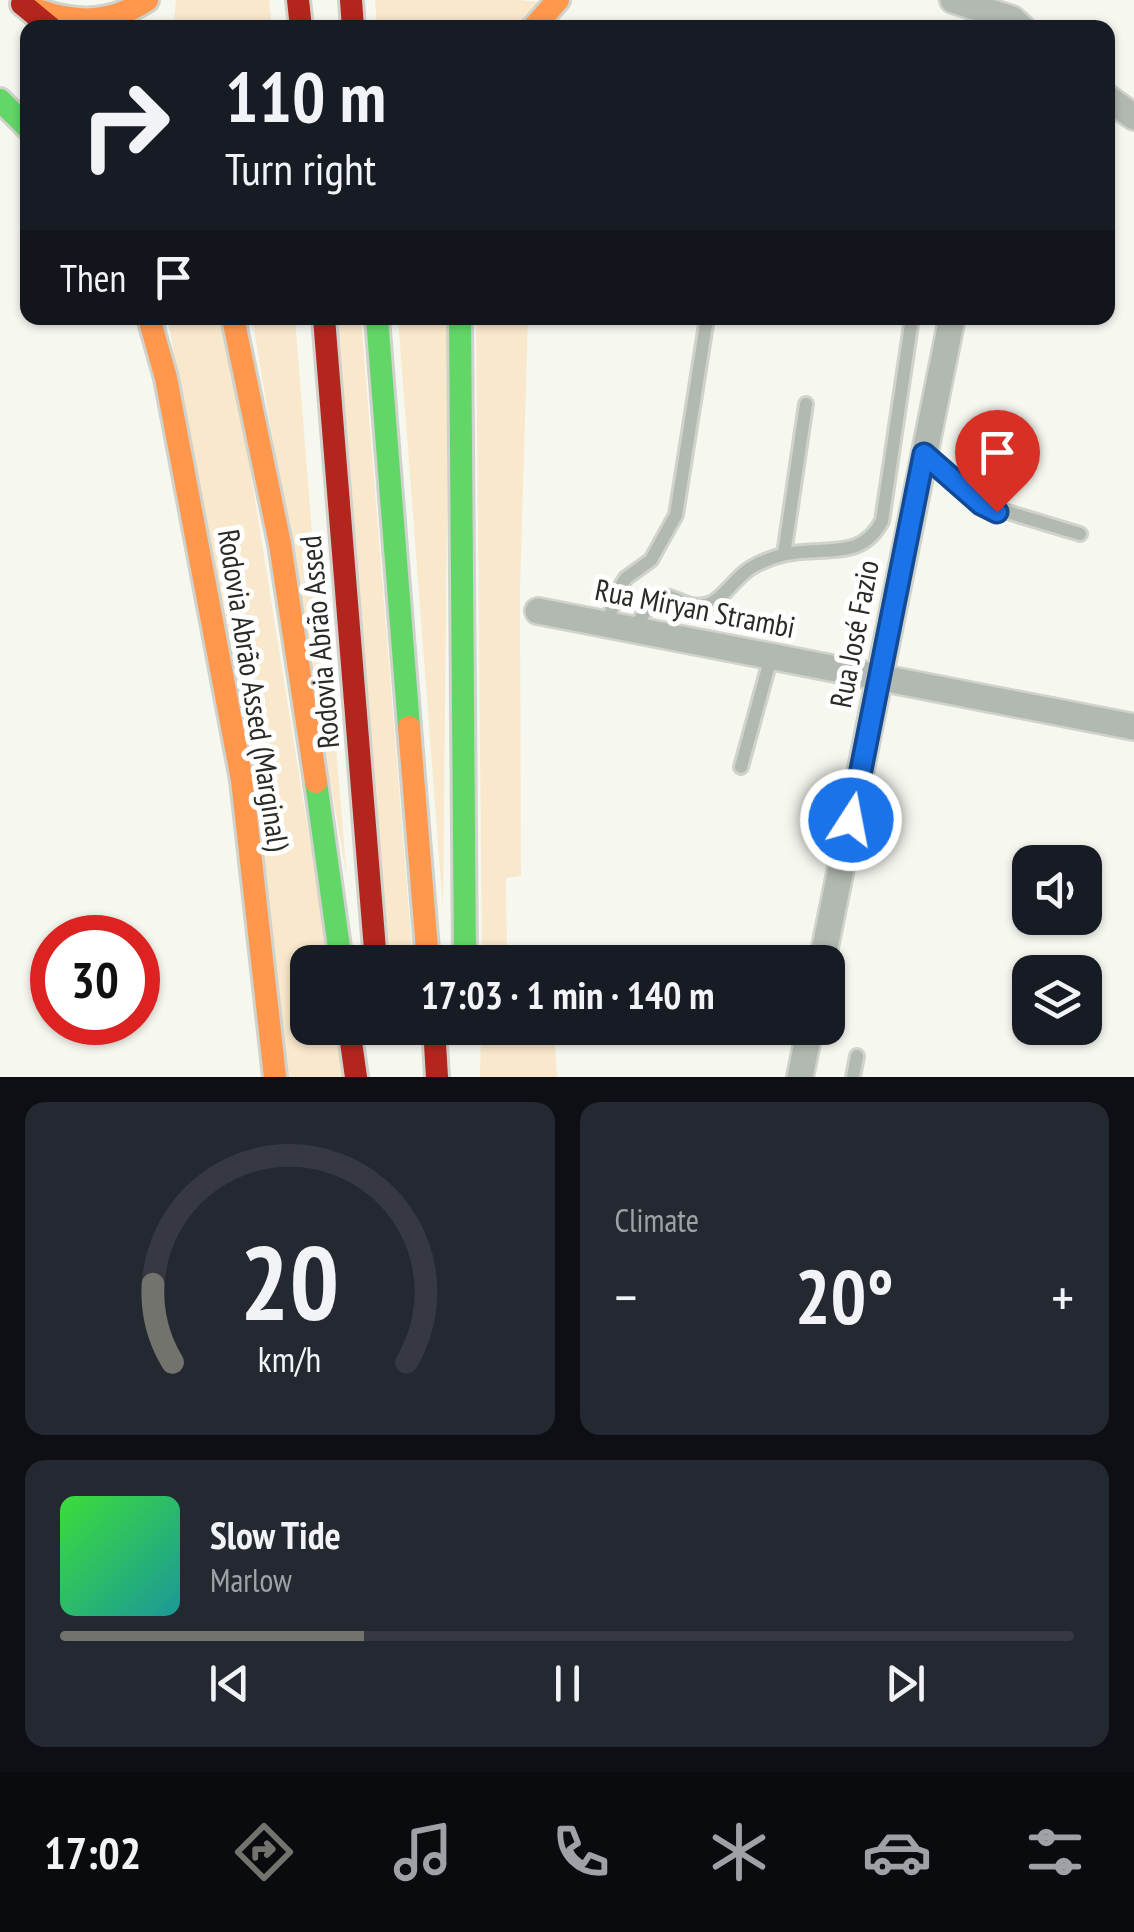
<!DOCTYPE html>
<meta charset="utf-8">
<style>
:root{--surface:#171b24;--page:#242831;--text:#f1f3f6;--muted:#9ea1a6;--line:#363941;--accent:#71736c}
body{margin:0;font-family:"PT Sans Narrow",sans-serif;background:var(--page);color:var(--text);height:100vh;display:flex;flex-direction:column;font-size:38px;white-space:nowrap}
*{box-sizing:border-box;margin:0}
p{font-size:32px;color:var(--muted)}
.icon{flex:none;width:55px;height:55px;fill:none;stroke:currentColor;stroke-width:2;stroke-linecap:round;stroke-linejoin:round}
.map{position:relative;height:1077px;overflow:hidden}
.side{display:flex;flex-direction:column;gap:25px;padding:25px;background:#0d0f14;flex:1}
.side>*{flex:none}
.hud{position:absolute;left:20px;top:20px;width:1095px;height:305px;border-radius:20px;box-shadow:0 2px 8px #0004;background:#171b24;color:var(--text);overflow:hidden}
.buttons{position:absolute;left:1012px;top:845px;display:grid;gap:20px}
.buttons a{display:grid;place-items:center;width:90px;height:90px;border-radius:20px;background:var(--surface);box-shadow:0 2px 8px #0004;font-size:50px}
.speed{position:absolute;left:30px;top:915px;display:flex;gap:20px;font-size:50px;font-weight:700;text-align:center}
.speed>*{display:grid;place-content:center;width:130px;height:130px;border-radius:50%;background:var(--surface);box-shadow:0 2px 8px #0004;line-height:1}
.speed .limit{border:15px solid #d22;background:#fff;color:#111}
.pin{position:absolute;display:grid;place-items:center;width:85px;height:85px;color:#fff;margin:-102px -42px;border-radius:50% 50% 50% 0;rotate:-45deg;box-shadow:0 0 10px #0007}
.pin .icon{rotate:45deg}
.me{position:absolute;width:110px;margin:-55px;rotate:11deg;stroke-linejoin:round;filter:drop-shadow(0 0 8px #0008)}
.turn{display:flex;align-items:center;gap:35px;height:210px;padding:0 40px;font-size:45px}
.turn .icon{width:130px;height:130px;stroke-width:2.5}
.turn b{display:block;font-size:70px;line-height:85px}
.then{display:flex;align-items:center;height:95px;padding:0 40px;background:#0003;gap:20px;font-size:38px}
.big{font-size:75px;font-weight:800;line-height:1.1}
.side .card{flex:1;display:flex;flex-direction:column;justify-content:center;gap:15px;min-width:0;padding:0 35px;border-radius:20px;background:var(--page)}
.side .dial{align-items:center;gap:0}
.dial svg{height:260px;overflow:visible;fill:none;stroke:var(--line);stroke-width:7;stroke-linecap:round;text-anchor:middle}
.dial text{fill:var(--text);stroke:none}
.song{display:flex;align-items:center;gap:30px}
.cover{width:120px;height:120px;border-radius:15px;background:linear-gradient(135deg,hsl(120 70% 55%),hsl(180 70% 35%))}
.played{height:10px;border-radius:5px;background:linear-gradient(90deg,var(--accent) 30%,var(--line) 30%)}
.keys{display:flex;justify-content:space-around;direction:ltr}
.heat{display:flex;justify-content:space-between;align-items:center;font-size:55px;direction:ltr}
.side .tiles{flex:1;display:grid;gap:25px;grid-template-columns:1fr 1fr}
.card:last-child{grid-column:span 2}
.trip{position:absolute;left:290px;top:945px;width:555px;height:100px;border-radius:20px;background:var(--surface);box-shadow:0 2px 8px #0004;font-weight:800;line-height:100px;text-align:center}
.dock{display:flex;height:160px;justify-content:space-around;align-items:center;background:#090b0e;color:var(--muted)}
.dock .icon{width:70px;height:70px}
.dock .active{color:var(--accent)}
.dock b{font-size:45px;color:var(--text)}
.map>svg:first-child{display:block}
</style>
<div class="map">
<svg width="1134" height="1077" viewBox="0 0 1134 1077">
<rect width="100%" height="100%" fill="#f6f8f0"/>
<!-- green -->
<path fill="#f9e8cc" d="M 176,0 L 269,0 L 272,27 L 173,27 Z
M 375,0 L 520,0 L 538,2 L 518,27 L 377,28 Z
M 168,318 L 226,318 L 329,962 L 308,962 L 308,1028 L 338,1028 L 344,1077 L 289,1077 Z
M 252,318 L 295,318 L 318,609 L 327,638 L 347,879 Z
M 336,318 L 361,318 L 413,962 L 388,962 Z
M 398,318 L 449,318 L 443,910 Z
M 476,318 L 528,318 L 520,589 L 521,876 L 506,878 L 507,962 L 482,962 Z
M 481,1028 L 554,1028 L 557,1077 L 480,1077 Z"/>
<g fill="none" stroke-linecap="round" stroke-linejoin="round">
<!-- lane casing -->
<g stroke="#d0d2cc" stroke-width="18">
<path id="lane" d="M 926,455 L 981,504 L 1080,534
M 784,554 L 806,404
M 608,625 L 615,595 L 626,578 L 651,560 L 676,515 L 707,318
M 634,630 C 668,566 672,615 709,604 C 721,600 733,582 744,573 C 754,564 773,557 786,554 C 825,546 861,561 882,521 L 912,318
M 741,767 L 771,657
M 853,1077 L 857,1056"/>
</g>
<!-- street casing -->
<g stroke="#d0d2cc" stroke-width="30">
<path id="street" d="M 953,0 L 1012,19 L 1022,28
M 1108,98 L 1134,117
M 538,611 L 1134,727
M 822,962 L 952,318
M 800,1077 L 810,1028"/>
</g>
<!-- fast casing -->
<g stroke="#d0d2cc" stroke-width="28">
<path id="fast" d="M 0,100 L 28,128
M 377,318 L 409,727
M 460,318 L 465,962
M 316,782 L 341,962"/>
</g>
<!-- slow casing -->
<g stroke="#d0d2cc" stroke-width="28">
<path id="slow" d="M 24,5 C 68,23 106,27 147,0
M 533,28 L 558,0
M 149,318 L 166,378 L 242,780 L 275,1077
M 233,318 L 280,544 L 316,782
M 409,727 L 428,962"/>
</g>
<!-- jam casing -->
<g stroke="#d0d2cc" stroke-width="28">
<path id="jam" d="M 298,0 L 301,28
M 351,0 L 353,28
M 22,4 L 51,28
M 324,318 L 376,962
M 349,1028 L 356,1077
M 434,1028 L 437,1077"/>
</g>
<!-- lane -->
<use href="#lane" stroke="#b2b9b0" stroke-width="12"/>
<!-- street -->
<use href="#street" stroke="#b2b9b0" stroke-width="25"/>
<!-- fast -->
<use href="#fast" stroke="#63d668" stroke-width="22"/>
<!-- slow -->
<use href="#slow" stroke="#ff974d" stroke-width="22"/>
<!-- jam -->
<use href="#jam" stroke="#b3261e" stroke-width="22"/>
</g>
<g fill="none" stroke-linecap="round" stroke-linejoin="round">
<!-- route casing -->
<g stroke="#114b97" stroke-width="25">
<path id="route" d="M 851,820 L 924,454 L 981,504 L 997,512"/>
</g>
<!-- route -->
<use href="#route" stroke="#1a73e8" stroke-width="18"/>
</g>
<g text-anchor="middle" stroke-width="10" stroke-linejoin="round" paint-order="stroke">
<!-- street labels -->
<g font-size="30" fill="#292b25" stroke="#fff">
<text transform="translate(695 609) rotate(11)" y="10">Rua Miryan Strambi</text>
<text transform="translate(855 634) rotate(-79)" y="10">Rua José Fazio</text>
<text transform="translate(320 642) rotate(-95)" y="10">Rodovia Abrão Assed</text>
<text transform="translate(253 690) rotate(81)" y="10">Rodovia Abrão Assed (Marginal)</text>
</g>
</g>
</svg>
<div class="buttons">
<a><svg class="icon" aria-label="sound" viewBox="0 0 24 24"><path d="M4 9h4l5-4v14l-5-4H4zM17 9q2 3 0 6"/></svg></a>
<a><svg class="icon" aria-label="layers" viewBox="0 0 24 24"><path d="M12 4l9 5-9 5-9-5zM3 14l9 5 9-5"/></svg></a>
</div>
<div class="speed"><div class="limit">30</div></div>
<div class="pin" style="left:997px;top:512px;background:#d93025"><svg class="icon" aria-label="arrive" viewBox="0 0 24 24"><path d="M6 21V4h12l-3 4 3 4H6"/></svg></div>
<svg class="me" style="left:851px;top:820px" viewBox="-20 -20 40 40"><circle r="17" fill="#1a73e8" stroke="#fff" stroke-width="3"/><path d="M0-11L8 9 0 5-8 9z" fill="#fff"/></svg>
<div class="trip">17:03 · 1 min · 140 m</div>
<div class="hud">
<div class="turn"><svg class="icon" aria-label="right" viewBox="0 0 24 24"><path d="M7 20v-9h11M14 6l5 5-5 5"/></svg><div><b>110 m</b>Turn right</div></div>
<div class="then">Then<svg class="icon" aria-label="arrive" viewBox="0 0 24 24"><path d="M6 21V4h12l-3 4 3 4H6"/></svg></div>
</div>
</div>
<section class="side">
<div class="tiles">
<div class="card dial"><svg viewBox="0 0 100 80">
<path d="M14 69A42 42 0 1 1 86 69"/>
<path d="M14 69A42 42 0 0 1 8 45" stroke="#71736c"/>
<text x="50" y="56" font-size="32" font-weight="700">20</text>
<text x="50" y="72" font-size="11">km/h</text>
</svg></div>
<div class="card"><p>Climate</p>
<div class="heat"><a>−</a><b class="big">20°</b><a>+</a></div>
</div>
<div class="card">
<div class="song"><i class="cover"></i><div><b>Slow Tide</b><p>Marlow</p></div></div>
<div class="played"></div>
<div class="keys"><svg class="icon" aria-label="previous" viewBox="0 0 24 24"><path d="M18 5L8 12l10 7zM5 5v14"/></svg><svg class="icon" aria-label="pause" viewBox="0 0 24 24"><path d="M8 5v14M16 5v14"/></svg><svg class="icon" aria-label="next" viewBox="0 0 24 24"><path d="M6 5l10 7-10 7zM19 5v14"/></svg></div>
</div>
</div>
</section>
<nav class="dock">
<b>17:02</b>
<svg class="icon active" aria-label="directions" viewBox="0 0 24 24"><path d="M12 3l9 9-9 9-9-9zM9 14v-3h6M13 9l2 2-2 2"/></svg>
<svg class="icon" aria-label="music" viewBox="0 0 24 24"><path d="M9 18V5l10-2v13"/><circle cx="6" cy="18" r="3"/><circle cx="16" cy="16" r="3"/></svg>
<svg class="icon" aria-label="phone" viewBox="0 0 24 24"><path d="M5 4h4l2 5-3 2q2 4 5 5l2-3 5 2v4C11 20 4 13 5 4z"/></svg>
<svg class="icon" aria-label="climate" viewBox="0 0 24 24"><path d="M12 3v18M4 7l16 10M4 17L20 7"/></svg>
<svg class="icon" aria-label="car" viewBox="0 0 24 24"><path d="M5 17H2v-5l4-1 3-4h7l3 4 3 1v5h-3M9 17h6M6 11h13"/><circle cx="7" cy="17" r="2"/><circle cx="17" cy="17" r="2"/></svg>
<svg class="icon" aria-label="filters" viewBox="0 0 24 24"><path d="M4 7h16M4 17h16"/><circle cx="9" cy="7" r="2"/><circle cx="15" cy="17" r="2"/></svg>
</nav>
